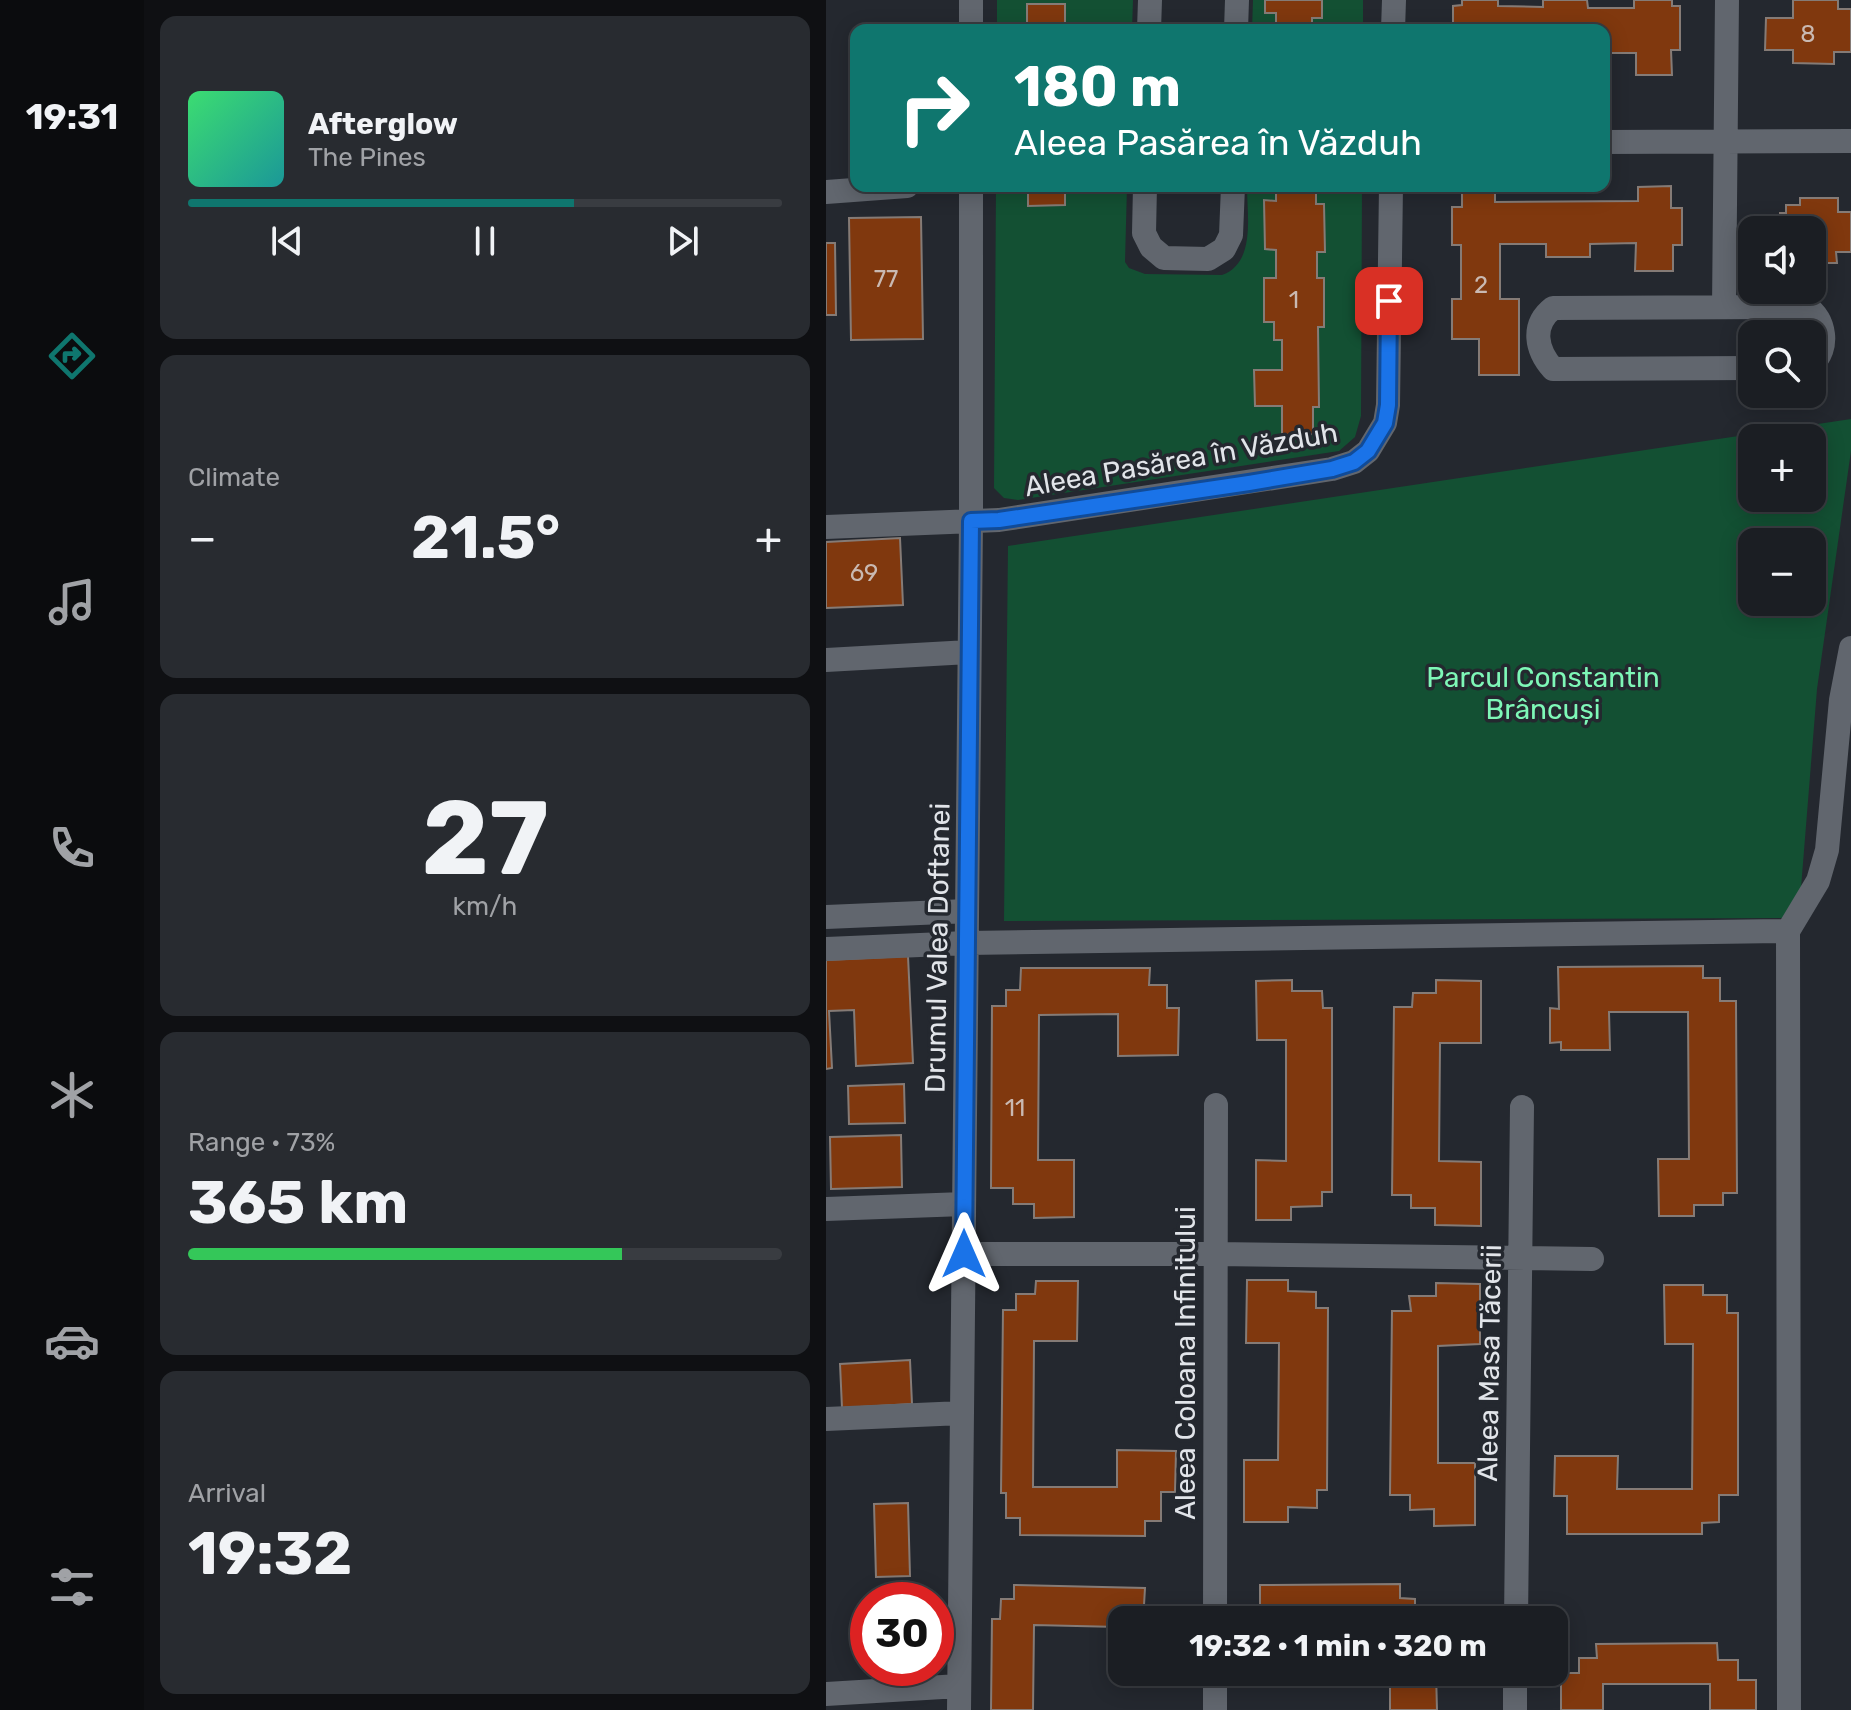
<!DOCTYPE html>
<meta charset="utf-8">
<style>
:root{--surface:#1b1e23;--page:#282b30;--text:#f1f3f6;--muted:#a0a2a6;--line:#393c41;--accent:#0f766e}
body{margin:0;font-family:Rubik,sans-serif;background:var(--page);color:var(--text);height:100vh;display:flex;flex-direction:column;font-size:30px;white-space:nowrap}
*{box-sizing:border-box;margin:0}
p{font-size:26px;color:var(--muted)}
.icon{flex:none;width:44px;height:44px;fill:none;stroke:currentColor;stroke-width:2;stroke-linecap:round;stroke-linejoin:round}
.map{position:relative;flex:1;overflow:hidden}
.panel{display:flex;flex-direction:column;gap:16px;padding:16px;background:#0f1013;width:682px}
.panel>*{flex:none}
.hud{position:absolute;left:24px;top:24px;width:760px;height:168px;border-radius:16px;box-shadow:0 4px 20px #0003,0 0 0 2px var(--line);background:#0f766e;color:#fff;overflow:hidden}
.controls{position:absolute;left:912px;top:216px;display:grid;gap:16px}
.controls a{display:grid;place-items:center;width:88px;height:88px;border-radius:16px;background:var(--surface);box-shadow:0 4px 20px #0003,0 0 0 2px var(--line);font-size:40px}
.speed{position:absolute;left:24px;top:1582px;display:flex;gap:16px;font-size:40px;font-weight:700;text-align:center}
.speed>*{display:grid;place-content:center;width:104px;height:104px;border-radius:50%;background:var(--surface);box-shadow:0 4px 20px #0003,0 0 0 2px var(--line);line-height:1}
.speed .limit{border:12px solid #d22;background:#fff;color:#111}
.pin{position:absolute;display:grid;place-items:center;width:68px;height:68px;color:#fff;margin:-34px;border-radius:16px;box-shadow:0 4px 12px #0006}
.me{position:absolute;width:88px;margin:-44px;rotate:0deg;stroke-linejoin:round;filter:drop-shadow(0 0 6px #0008)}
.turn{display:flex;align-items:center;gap:28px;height:168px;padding:0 32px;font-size:36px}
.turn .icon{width:104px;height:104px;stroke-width:2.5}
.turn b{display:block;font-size:56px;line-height:68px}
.big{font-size:60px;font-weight:700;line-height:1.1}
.panel .tile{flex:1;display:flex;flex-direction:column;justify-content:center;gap:12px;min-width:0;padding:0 28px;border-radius:16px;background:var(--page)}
.panel .dial{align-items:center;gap:0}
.dial b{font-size:104px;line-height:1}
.song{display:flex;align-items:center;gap:24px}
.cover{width:96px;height:96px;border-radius:12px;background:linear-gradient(135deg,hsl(140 70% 55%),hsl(180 70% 35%))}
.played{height:8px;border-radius:4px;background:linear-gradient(90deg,var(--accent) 65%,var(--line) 65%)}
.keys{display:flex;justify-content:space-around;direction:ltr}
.heat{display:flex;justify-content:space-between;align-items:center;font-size:44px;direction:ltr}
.charge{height:12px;border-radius:6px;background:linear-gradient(90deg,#34c759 73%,var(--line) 0)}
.trip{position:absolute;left:282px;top:1606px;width:460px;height:80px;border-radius:16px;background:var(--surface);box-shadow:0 4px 20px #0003,0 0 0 2px var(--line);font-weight:700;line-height:80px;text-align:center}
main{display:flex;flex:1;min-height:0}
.tabs{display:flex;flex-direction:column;width:144px;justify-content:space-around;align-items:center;background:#0b0c0e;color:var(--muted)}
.tabs .icon{width:56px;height:56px}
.tabs .selected{color:var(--accent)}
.tabs b{font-size:36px;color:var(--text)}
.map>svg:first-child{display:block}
</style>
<main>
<nav class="tabs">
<b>19:31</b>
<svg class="icon selected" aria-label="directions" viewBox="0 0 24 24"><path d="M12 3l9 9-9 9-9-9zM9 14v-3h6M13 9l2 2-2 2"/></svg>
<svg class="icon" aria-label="music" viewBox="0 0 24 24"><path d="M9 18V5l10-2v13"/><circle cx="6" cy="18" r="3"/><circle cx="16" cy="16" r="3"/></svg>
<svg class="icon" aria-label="phone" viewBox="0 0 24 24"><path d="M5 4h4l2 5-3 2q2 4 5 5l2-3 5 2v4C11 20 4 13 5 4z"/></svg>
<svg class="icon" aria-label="climate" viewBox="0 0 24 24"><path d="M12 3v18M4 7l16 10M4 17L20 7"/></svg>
<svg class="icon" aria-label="car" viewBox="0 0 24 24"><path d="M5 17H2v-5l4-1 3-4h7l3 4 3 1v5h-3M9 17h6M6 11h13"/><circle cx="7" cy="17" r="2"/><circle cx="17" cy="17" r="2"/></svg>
<svg class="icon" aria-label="filters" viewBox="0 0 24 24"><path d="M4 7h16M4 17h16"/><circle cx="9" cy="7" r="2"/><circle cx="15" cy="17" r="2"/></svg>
</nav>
<section class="panel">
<div class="tile">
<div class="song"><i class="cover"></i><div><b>Afterglow</b><p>The Pines</p></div></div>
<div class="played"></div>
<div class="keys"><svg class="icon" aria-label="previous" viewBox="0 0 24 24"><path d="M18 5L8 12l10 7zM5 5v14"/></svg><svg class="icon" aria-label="pause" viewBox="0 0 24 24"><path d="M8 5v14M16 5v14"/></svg><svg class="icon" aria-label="next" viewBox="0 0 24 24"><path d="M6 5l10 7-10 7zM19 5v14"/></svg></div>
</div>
<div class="tile"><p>Climate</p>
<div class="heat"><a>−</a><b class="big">21.5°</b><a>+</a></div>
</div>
<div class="tile dial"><b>27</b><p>km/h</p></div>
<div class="tile"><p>Range · 73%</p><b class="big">365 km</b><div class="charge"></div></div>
<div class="tile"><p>Arrival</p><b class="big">19:32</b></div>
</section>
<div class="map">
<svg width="1025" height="1710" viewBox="0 0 1025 1710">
<rect width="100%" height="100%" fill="#24282f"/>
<!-- green -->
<path fill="#135033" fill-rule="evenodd" d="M 171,0 L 307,0 L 306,30 L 239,28 L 239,4 L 201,4 L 201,30 L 171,30 Z
M 427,0 L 439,0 L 450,13 L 450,30 L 426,30 Z
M 496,0 L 537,0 L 537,30 L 486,30 L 486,18 L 496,18 Z
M 170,186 L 202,186 L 203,206 L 239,205 L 239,186 L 301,186 L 299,262 L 303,268 L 319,274 L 396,275 C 430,263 421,215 421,186 L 536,186 L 535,416 L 529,437 L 513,451 L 192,500 L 178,498 L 168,488 ZM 490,190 L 490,204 L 498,204 L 499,252 L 491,252 L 491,278 L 498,278 L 498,327 L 492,327 L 493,406 L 487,407 L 487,434 L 456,435 L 456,406 L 429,406 L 429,370 L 456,370 L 456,340 L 448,322 L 438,322 L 438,279 L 450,278 L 450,250 L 439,249 L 438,201 L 450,201 Z
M 1025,419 L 1025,451 L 991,689 L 975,888 L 957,918 L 178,921 L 182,546 ZM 926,438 L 986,438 L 986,498 L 926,498 ZM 926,542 L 986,542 L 986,602 L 926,602 Z"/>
<!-- building -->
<path fill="#80380e" stroke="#857b76" stroke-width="2" d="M 439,0 L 496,0 L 496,18 L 486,18 L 486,30 L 450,30 L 450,13 L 439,13 Z
M 636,0 L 672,0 L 672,6 L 717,7 L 717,0 L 761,0 L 762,8 L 808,8 L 808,0 L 846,0 L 846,6 L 854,6 L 854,50 L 845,50 L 846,75 L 810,75 L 810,53 L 778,53 L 778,30 L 627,30 L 627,6 L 636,5 Z
M 967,0 L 1012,0 L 1012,9 L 1025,9 L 1025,52 L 1008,52 L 1008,64 L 967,63 L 967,50 L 939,50 L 940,18 L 967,18 Z
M 201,4 L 239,4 L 239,28 L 260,28 L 260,30 L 201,30 Z
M 202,186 L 239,186 L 239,205 L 202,206 Z
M 636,186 L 669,186 L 669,202 L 812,201 L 812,187 L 845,186 L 845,208 L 856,208 L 856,245 L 847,245 L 847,271 L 809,271 L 810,243 L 764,244 L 764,257 L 720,257 L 720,244 L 674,244 L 674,299 L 693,299 L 693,375 L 653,375 L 653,339 L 626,339 L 626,299 L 635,299 L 635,245 L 626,245 L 626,207 L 636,207 Z
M 450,190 L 490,190 L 490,204 L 498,204 L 499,252 L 491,252 L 491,278 L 498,278 L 498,327 L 492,327 L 493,407 L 487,407 L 487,434 L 456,435 L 456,406 L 429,406 L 428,370 L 456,370 L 456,340 L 448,340 L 448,322 L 438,322 L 438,278 L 450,278 L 450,250 L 439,249 L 438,200 L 450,201 Z
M 974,198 L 1012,198 L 1012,212 L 1025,212 L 1025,252 L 1010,252 L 1011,263 L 986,263 L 986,230 L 954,230 L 954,213 L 960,213 L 960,205 L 974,205 Z
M 95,217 L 97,339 L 25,340 L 23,218 Z
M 0,243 L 9,243 L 10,315 L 0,315 Z
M 74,538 L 77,605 L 0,608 L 0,542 Z
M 82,956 L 87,1063 L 30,1066 L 28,1010 L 3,1011 L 6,1068 L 0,1069 L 0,960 Z
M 877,966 L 877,978 L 894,978 L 894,1001 L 910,1001 L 911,1193 L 897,1193 L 897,1205 L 868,1205 L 868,1216 L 833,1216 L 832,1159 L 863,1159 L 862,1012 L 783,1012 L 784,1050 L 735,1050 L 735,1042 L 724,1043 L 724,1008 L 733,1009 L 732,967 Z
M 195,968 L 324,968 L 323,985 L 341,985 L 341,1008 L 353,1008 L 352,1055 L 292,1056 L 292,1014 L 213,1015 L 212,1160 L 248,1160 L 248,1217 L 208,1218 L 208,1204 L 187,1204 L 187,1188 L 165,1188 L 166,1006 L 180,1006 L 180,990 L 194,990 Z
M 466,980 L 466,991 L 496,991 L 497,1008 L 506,1008 L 506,1192 L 496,1192 L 496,1206 L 465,1207 L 465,1220 L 430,1220 L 430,1160 L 460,1161 L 460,1040 L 431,1040 L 430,981 Z
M 610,980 L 655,981 L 655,1043 L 614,1043 L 613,1161 L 655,1162 L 655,1226 L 609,1225 L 609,1208 L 585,1208 L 585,1195 L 566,1195 L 568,1007 L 586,1007 L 587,993 L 610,993 Z
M 78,1084 L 79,1123 L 23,1124 L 22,1086 Z
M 75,1135 L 76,1187 L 5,1189 L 4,1137 Z
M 421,1280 L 462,1280 L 462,1291 L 490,1292 L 490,1308 L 502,1308 L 501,1490 L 491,1490 L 491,1508 L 462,1507 L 462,1522 L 418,1522 L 418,1460 L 452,1460 L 453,1343 L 420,1343 Z
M 210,1281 L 252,1281 L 251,1341 L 208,1341 L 207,1487 L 291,1487 L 291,1450 L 350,1451 L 349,1492 L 335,1492 L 335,1521 L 319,1521 L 319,1536 L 194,1535 L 194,1518 L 180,1518 L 180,1493 L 175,1493 L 177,1310 L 190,1310 L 190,1294 L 209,1294 Z
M 610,1283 L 654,1284 L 654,1344 L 612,1346 L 612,1463 L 649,1463 L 649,1525 L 608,1526 L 608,1509 L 584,1510 L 584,1495 L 564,1495 L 566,1311 L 585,1311 L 583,1296 L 610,1296 Z
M 838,1285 L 877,1285 L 877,1295 L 901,1295 L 901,1313 L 912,1313 L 912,1495 L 893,1495 L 893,1522 L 876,1523 L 876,1534 L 741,1534 L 741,1496 L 728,1496 L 729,1456 L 792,1456 L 791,1489 L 866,1489 L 867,1344 L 839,1344 Z
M 84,1360 L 86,1404 L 16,1408 L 14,1364 Z
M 82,1503 L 84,1576 L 50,1577 L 48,1504 Z
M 574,1584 L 574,1598 L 589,1599 L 589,1620 L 434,1620 L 434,1585 Z
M 188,1585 L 319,1588 L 318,1605 L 333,1605 L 333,1620 L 296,1620 L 296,1668 L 292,1668 L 293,1627 L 208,1625 L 207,1710 L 165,1710 L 166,1619 L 174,1619 L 175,1599 L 188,1599 Z
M 891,1643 L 892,1660 L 912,1660 L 912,1680 L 930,1680 L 930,1710 L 884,1710 L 884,1684 L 777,1684 L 777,1710 L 735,1710 L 735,1673 L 753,1673 L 753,1658 L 771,1658 L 770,1644 Z
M 564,1672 L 610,1672 L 611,1710 L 564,1710 Z"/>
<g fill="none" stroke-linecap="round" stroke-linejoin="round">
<!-- minor -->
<path stroke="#61666e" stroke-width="24" d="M 145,30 L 145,0
M 323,30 L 324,0
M 410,30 L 411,0
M 567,30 L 568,0
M 778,142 L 1025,141
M 319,186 L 318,233 L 325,247 L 338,258 L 382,259 L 398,249 L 405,235 L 407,186
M 0,192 L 81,186
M 898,307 L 901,0
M 926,368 L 727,369 C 710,350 705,325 727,308 L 981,307 C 999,320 1004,348 986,364
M 0,527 L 173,520 L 506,469 L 528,462 L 542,451 L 559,423 L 562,405 L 565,186
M 0,660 L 143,652
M 0,917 L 141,911
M 0,949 L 141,943 L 962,931
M 0,1209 L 138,1204
M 138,1254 L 390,1254 L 766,1259
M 0,1419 L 136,1413
M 389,1620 L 390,1105
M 690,1620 L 696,1107
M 0,1694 L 133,1686
M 133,1710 L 145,521 L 145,186
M 389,1710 L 389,1672
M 689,1710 L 689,1672
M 963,1710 L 962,931 L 992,881 L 1001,850 L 1015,700 L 1025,648"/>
</g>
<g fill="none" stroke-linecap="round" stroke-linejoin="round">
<!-- route casing -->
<g stroke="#114b97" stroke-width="20">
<path id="route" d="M 138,1254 L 145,521 L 173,520 L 423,483 L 506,469 L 528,462 L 542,451 L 559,423 L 562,405 L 563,301"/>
</g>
<!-- route -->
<use href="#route" stroke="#1a73e8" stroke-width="14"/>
</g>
<g text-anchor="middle" stroke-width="7" stroke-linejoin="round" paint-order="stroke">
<!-- number labels -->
<g font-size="24" fill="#c9b9b2">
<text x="982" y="42">8</text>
<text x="60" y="287">77</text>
<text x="655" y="293">2</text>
<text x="468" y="308">1</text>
<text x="38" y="581">69</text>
<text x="189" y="1116">11</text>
</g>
<!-- street labels -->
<g font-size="28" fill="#e1e4e9" stroke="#24282f">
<text transform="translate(355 459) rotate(-10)" y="10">Aleea Pasărea în Văzduh</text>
<text transform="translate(111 948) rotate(-89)" y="10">Drumul Valea Doftanei</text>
<text transform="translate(359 1363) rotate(-90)" y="10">Aleea Coloana Infinitului</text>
<text transform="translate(663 1363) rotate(-89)" y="10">Aleea Masa Tăcerii</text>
</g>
<!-- park labels -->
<g font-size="28" fill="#7ef7b7" stroke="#24282f">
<text x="717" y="687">Parcul Constantin<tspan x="717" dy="32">Brâncuși</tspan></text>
</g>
</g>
</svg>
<div class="controls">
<a><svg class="icon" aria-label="sound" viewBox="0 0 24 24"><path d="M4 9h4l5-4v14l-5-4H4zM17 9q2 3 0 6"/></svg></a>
<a><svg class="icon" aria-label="search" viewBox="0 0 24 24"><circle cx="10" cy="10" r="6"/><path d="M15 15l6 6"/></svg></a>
<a>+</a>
<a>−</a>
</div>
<div class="speed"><div class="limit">30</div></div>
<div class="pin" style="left:563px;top:301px;background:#d93025"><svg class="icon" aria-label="arrive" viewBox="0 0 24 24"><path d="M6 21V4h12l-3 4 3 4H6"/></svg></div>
<svg class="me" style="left:138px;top:1254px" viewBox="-20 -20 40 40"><path d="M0-17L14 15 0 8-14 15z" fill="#1a73e8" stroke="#fff" stroke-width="4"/></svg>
<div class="trip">19:32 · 1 min · 320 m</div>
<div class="hud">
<div class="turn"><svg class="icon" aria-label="right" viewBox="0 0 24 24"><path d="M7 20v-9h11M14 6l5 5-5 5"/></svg><div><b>180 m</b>Aleea Pasărea în Văzduh</div></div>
</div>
</div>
</main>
